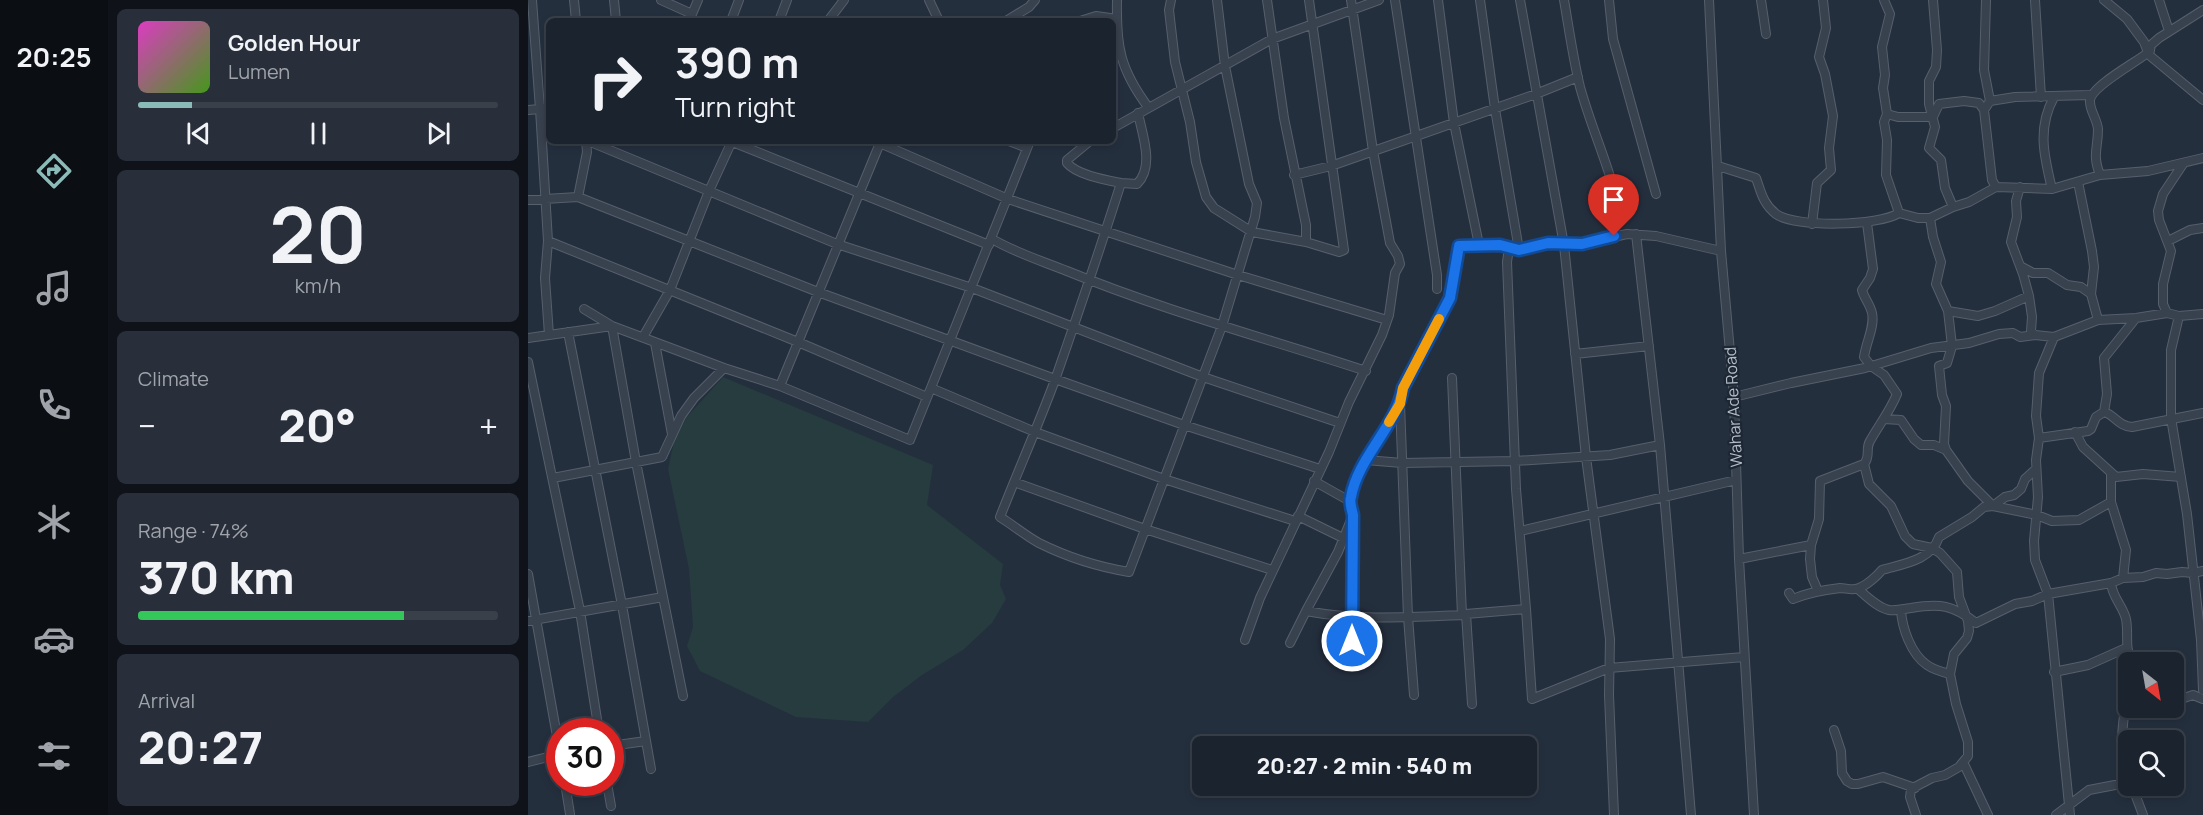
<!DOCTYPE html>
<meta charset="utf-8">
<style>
:root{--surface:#1b232e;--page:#282f3a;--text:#f1f3f6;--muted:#a0a4aa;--line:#39404a;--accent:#8bbbb9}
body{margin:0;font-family:Manrope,sans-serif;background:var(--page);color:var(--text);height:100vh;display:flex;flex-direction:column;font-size:22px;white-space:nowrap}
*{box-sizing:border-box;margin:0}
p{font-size:20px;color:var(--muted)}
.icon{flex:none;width:33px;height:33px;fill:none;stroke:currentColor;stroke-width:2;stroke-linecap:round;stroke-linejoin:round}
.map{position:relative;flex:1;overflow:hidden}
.side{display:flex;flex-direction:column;gap:9px;padding:9px;background:#0f1319;width:420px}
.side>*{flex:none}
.hud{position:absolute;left:18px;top:18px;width:570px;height:126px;border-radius:9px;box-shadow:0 3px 9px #0003,0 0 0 2px var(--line);background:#1b232e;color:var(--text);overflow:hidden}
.needle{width:39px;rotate:149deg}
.buttons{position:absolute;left:1590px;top:652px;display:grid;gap:12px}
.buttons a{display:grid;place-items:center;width:66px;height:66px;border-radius:9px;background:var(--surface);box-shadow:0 3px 9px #0003,0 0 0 2px var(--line);font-size:30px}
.speed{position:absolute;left:18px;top:718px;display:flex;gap:12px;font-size:30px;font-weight:700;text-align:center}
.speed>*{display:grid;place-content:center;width:78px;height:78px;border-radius:50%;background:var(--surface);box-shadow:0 3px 9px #0003,0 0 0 2px var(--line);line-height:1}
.speed .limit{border:9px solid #d22;background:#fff;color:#111}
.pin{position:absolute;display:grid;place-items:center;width:51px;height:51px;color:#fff;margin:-62px -26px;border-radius:50% 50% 50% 0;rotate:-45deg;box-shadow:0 0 6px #0007}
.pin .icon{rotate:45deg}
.me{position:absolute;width:66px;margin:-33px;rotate:0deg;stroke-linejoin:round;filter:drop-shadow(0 0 4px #0008)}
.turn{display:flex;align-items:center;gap:21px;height:126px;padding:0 30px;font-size:27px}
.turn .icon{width:78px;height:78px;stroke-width:2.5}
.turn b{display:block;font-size:42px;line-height:51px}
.big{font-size:45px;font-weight:800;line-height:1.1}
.side .tile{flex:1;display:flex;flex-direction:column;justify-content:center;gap:9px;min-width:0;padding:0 21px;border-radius:9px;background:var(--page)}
.side .dial{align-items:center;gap:0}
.dial b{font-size:78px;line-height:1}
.song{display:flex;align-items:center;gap:18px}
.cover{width:72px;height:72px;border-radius:9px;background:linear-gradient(135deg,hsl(310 70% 55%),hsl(100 70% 35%))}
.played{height:6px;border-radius:3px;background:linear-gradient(90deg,var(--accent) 15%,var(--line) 15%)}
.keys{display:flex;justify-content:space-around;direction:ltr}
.heat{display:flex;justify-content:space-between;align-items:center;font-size:33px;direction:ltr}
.charge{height:9px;border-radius:4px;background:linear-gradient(90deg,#34c759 74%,var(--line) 0)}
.trip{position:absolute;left:664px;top:736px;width:345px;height:60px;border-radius:9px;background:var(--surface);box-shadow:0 3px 9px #0003,0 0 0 2px var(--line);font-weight:800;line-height:60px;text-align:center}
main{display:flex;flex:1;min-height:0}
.tab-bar{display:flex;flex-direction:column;width:108px;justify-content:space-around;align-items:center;background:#0b0e12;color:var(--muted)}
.tab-bar .icon{width:42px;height:42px}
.tab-bar .current{color:var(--accent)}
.tab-bar b{font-size:27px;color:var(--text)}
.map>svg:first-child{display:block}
</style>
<main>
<nav class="tab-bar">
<b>20:25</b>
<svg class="icon current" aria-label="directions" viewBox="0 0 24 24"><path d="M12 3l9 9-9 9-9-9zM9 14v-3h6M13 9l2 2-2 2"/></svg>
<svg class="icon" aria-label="music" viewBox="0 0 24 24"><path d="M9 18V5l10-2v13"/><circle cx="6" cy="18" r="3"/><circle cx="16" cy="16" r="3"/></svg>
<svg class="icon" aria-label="phone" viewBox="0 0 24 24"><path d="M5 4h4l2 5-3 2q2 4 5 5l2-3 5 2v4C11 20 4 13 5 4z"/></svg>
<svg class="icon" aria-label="climate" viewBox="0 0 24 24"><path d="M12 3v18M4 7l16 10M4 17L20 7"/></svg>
<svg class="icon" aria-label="car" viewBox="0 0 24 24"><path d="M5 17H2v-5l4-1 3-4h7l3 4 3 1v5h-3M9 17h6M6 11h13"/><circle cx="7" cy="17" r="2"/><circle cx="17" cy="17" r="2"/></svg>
<svg class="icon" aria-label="filters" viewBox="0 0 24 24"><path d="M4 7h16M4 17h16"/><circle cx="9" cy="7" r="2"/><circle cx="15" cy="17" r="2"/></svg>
</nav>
<section class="side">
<div class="tile">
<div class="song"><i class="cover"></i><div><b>Golden Hour</b><p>Lumen</p></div></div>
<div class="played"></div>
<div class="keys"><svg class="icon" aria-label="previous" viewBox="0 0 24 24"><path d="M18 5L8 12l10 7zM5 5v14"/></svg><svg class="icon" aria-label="pause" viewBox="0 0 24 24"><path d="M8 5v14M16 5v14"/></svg><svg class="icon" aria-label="next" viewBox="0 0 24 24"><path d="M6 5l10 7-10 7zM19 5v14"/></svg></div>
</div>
<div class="tile dial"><b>20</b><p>km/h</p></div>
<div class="tile"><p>Climate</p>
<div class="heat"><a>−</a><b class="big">20°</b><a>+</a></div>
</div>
<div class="tile"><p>Range · 74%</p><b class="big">370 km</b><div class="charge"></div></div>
<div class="tile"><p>Arrival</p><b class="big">20:27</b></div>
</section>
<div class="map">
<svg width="1675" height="815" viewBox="0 0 1675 815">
<rect width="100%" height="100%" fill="#242f3e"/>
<!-- green -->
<path fill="#263c3f" d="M 195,377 L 405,465 L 399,505 L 475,564 L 472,585 L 478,599 L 464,623 L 435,650 L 394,675 L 365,697 L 340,722 L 268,717 L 172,671 L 159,646 L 165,627 L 161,569 L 140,469 L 149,428 Z"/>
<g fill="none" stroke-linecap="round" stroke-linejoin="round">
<!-- street casing -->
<g stroke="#565f6c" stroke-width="10">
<path id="street" d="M 46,0 L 48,21
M 86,0 L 88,21
M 133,0 L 164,14
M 401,0 L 411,21
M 589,0 C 588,47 592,69 620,107
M 643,0 L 641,10 L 647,62 L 662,122 L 668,162 L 678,197 L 686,208 L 724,232 L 778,242 L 811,252 L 816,250 L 781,0
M 739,0 L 756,118 L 778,225 L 778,242
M 867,0 L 909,275 L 909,289
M 910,0 L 926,123 L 951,245
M 952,0 L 967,109 L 991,250
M 992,0 L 1036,245 L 1058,457 L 1082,639 L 1081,695 L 1086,815
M 1036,0 C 1041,29 1045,58 1052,87 C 1063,127 1081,166 1091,207
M 1081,0 L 1085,39 L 1128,194
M 1181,0 L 1193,251 L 1206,397 L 1211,559 L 1226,815
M 1233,0 L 1238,34
M 1356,0 L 1362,14 L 1354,47 L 1357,75 L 1355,88 L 1359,114 L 1356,122 L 1359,140 L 1358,175 L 1371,213
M 1405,0 L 1409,50 L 1408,67 L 1401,81 L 1401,104 L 1407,127 L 1401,148 L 1413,160 L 1417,188 L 1425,207
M 1458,0 L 1456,70 L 1462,101
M 1507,0 L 1513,97
M 1576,0 L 1599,19 L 1616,42 L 1621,55 L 1675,100
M 1631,0 L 1641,31
M 161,21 L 170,0
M 203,21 L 211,0
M 251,21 L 259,0
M 300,21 L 316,0
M 478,21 L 501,7 L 507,0
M 552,21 L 568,16 L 589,19
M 21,108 L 12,109 L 20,241 L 270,342 L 399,397
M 0,110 L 12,109 L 4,0
M 1456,110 L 1464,180 L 1468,187
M 1359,114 L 1370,117 L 1405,117 L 1411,104 L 1436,101 L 1451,103 L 1456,110 L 1462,101 L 1487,97 L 1562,95
M 585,128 L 744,39 L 851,0
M 60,141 L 309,244 L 444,288 L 675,377 L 812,423
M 202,141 L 461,245
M 347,141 L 480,199 L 710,275 L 859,320
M 481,141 L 499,148
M 562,141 L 539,160 L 539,163 C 549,175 578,180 593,183 C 572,249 550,314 527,380 C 510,426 490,471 472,517 C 485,525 498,536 511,543 C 539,557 571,567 601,572 L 694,326 L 727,217 L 729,203 L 721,184 L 697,66 L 689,0
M 1190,166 L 1228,178 C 1233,192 1235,204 1248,214 C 1267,228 1351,226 1371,213 L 1390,218 L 1402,218 L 1425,207 L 1441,202 L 1468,187 L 1524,189 L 1572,175 L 1620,171 L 1675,158
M 766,175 L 803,166 L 1008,94 L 1050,77
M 1572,175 C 1564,154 1570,149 1570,129 C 1569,119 1562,111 1562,102 C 1560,88 1607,63 1618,54 L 1621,55 L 1623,45 L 1631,38 L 1675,10
M 1550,182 L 1564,251 L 1566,267 L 1563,294 L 1570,320
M 593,183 L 609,184 C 627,166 614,134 610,113
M 1492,187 L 1488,201 L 1489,217 L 1483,242 L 1495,274 L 1501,296 L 1504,317 L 1503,331 L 1507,335
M 1524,189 C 1516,156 1509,128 1526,97
M 50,197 L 59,152 L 58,141
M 0,200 L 50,197 L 290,292 L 527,379 L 656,425 L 792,469
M 1402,218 L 1405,237 L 1413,262 L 1408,284 L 1420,311 L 1422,328 L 1424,346 L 1419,363 L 1411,366 L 1414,395 L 1418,406 L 1416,444 L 1418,450 L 1440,481 L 1465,506 L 1509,515 L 1524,521 L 1551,520 L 1583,502
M 1339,223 L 1345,269 L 1342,278 L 1334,290 C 1336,298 1342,304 1344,313 C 1347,327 1338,342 1336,357 L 1343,366 L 1356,375 L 1369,394 C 1362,411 1351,425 1342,441 C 1337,449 1343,456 1336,464 L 1341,484 L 1363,506 L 1377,536 L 1385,544 L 1404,548 L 1412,553 L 1429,572 L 1431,597 L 1440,621 L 1441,631 L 1439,638 L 1426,654 L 1422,674 L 1428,704 L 1440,742 L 1440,756 L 1431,767 L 1417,775 L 1404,778 L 1383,789 L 1382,797 L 1388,815
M 1284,224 L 1289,183 L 1303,170 L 1301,148 L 1305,116 L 1297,74 L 1291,57 L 1298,28 L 1295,0
M 1108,234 L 1132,445
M 464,239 C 488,253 514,261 539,271 C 637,311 738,338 838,371
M 1640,241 L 1662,230 L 1675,228
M 981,248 L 979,262 L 988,489 L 998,609
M 1492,266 L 1505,273 L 1520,273 L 1539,285 L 1553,287 L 1563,294
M 1420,311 L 1450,316 L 1467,311 L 1501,296
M 1639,313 L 1635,304 L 1635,284 L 1643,251 L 1631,220 L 1630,211 L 1635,194 L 1655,164
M 1651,316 L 1643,350 L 1643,418 L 1659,514 L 1673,640 L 1675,690
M 1608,318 L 1576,358 L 1579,394 L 1576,412 C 1587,415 1590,426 1604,427 L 1675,413
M 40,332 L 94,605 L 123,769
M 21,335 L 84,326 L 196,368 L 252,386 L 382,440 L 502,141
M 115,337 L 142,290 L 181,191 L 204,141
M 0,338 L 21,335 L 17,278 L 20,241
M 127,343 L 144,434
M 1047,354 L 1121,346
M 0,362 L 52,611 L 71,732
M 924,378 L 934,615
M 252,386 L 352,143
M 403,388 L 507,432 L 636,479 L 767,521
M 1206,397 L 1263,383 L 1337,368 L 1403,348 L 1441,343 L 1471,334 L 1485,333 L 1492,337 L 1507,335 L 1526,337 L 1570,320 L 1608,318 L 1639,313 L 1651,316 L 1675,314
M 1356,419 L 1373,420 L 1386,439 L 1393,445 L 1406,445 L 1418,450
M 1547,432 L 1555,447 L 1588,477 L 1615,474 L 1653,477
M 1511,438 L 1508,416 L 1511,373 L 1526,337
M 838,460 L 872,405
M 1583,474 L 1583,502 L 1598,550 L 1595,578
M 25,478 L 134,457 L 153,416 L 166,398 L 196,368
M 786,481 L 818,499 L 822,498
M 486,482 L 617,529 L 744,570
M 825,515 L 822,498 L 838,460 L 874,463 L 987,461 L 1082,455 L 1132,445 L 1163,815
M 770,516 L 815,538
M 992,531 L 1208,480
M 1211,559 L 1283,545
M 0,574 L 32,753
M 1583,583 C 1584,597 1595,606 1598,619 C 1601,636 1596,646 1604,663
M 1330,589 C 1338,596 1350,608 1361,610 C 1368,611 1376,609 1383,608 C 1412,603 1425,605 1448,623 L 1487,604 L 1504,601 L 1520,594 L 1583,583 L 1595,578 L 1615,577 L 1628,573 L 1639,574 L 1654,572 L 1665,573 L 1675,571
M 1290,591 L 1284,577 L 1282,559 L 1283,545 L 1291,519 L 1292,481 L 1336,464
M 1261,593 L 1265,599 C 1279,593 1295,590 1312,588 C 1318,588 1325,591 1331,588 C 1339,585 1349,576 1354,570 C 1374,564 1403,561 1411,537 L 1444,517 L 1456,507 L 1465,506 L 1477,497 L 1486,495 L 1493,489 L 1497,479 L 1508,469
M 135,597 L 155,696
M 1373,610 C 1374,628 1383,654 1399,665 C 1406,670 1414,672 1422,674
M 778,611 L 810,552 L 825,515 L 824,641
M 0,621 L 135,597 L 108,462 L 84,326 L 56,309
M 717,640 L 732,598 L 801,452 L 821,402 L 854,335 L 861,315 L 867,273 L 872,264 L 870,256 L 862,243 L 845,151 L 823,0
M 762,643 L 778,611 C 831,621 883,617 936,615
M 1526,672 L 1560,665 L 1598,648
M 1600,688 C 1595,722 1590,742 1600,776
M 1646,694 L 1656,698 L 1665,695 L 1675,699
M 886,695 L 880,617 L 872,404 L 875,388 L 922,298 L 931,246 L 972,245 L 991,250 L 1020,243 L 1054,244 L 1099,234 L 1128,236 L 1193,251
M 944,704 L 938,614 L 998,609 L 1004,699 L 1081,668 L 1216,657
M 1306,730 L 1313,751 L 1314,773 L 1319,781 L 1324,784 L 1330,784 L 1355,777 L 1387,788
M 82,746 L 118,741
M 0,762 L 32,754
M 1435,762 L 1460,815
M 37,783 L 42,814
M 79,783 L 83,806
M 1604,786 L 1615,815
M 1528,815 L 1561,790 L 1587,785 L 1600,785
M 1542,815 L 1520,594 L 1507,560 L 1506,541 L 1510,497 L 1508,460 L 1511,438 L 1560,431 L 1563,429 L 1568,417 L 1576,412"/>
</g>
<!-- street -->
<use href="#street" stroke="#38414e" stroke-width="8"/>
</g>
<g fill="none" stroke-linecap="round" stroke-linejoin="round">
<!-- route casing -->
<g stroke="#114b97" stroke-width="15">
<path id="route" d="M 824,641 L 825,515 C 824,510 821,502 823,497 C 830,457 868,427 875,388 L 922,298 L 931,246 L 972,245 L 991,250 L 1020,243 L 1054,244 L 1086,236"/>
</g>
<!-- route -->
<use href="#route" stroke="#1a73e8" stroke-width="10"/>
<!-- slow -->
<path stroke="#f59e0b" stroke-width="10" d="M 861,422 L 872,404 L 875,388 L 911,319"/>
</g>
<g text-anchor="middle" stroke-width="4.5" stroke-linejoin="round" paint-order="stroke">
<!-- street labels -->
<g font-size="16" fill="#b4bcc9" stroke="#1d2633">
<text transform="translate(1205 407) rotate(-93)" y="6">Wahar Ade Road</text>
</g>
</g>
</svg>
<div class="buttons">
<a><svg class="needle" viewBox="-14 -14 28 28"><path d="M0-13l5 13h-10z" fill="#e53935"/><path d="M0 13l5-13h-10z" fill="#a0a4aa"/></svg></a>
<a><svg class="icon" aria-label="search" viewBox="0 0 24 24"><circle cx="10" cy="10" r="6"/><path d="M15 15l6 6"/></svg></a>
</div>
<div class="speed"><div class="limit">30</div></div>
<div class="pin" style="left:1086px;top:236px;background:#d93025"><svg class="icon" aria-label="arrive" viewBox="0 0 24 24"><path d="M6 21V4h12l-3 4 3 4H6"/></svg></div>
<svg class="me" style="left:824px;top:641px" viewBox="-20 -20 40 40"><circle r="17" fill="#1a73e8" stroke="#fff" stroke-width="3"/><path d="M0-11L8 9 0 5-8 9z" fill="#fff"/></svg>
<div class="trip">20:27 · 2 min · 540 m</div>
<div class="hud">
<div class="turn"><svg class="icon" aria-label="right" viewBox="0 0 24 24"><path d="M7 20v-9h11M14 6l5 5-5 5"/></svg><div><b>390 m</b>Turn right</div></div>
</div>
</div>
</main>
